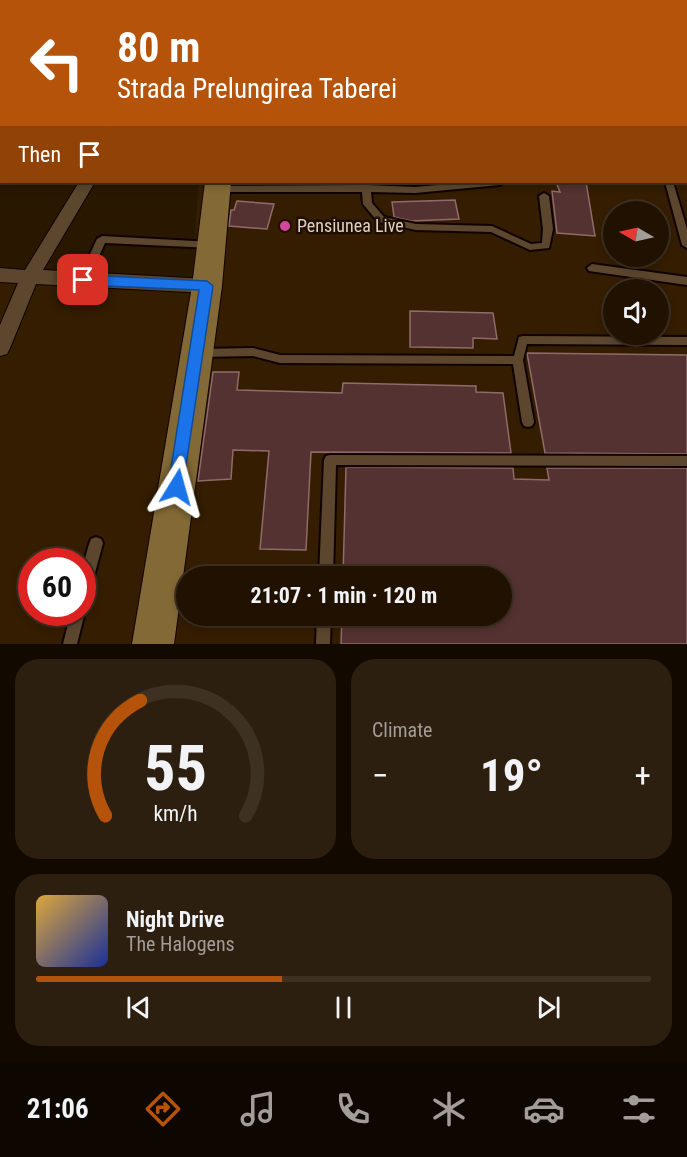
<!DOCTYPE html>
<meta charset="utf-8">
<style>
:root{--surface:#201100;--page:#2d1f0f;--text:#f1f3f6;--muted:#a29d99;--line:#3d3122;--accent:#b45309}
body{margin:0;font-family:"Roboto Condensed",sans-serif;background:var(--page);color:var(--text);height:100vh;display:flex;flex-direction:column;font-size:22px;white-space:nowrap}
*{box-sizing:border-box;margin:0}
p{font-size:20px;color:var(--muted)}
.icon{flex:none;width:33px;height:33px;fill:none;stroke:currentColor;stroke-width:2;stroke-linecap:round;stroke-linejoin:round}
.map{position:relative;height:644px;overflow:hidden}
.drawer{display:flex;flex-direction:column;gap:15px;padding:15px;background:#120900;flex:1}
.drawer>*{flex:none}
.top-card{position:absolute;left:0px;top:0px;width:687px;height:183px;box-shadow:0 3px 9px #0003,0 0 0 2px var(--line);background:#b45309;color:#fff;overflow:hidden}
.needle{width:39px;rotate:279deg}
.fabs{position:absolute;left:603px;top:201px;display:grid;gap:12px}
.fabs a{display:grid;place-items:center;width:66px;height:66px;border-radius:50%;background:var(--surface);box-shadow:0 3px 9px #0003,0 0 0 2px var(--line);font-size:30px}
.speed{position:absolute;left:18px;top:548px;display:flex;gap:12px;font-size:30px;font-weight:700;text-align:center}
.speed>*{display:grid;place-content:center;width:78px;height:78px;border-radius:50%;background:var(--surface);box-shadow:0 3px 9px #0003,0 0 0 2px var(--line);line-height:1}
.speed .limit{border:9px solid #d22;background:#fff;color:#111}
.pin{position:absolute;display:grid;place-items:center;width:51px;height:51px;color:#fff;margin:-26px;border-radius:12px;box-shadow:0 3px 9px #0006}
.me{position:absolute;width:66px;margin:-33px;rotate:8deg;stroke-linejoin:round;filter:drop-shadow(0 0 4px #0008)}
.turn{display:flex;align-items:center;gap:21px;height:126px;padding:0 18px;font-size:27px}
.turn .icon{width:78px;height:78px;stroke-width:2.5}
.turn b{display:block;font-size:42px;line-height:51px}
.then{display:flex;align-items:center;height:57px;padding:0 18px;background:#0003;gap:12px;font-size:22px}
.big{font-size:45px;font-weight:700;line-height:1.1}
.drawer .widget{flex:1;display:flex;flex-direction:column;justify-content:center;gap:9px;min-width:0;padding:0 21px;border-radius:24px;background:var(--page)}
.drawer .dial{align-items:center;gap:0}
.dial svg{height:156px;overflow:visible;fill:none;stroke:var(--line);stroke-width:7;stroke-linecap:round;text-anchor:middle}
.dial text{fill:var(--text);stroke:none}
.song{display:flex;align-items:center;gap:18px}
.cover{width:72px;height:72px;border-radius:9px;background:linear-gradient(135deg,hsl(40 70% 55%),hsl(230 70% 35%))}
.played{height:6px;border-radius:3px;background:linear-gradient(90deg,var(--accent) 40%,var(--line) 40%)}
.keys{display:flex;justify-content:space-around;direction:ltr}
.heat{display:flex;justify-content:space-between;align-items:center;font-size:33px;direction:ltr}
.drawer .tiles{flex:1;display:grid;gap:15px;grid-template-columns:1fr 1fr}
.widget:last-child{grid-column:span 2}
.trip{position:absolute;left:176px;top:566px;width:336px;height:60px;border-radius:30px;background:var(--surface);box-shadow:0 3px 9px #0003,0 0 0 2px var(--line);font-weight:700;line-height:60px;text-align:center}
.menu{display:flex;height:96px;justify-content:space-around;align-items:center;background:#0d0700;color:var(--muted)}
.menu .icon{width:42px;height:42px}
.menu .active{color:var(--accent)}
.menu b{font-size:27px;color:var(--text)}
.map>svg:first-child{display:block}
</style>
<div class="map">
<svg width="687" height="644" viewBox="0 0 687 644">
<rect width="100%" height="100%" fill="#2a1700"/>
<!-- built -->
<path fill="#341d00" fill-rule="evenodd" d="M 206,0 L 687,0 L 687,644 L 0,644 L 0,279 L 192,293 L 198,182 L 686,182 L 686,2 ZM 614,212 L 658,212 L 658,256 L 614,256 ZM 614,290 L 658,290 L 658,334 L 614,334 ZM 32,561 L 82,561 L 82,612 L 32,612 ZM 186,576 L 501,576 L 501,615 L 186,615 Z"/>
<!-- building -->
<path fill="#533231" stroke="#906b6a" stroke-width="1.5" d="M 556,182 L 586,182 L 595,236 L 557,233 L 552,191 L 560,192 Z
M 455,200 L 459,219 L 411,221 L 394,217 L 392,202 Z
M 237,201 L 274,204 L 267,229 L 229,226 L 231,210 L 234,210 Z
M 410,311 L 493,313 L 497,339 L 473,338 L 473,348 L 410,347 Z
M 527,353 L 687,355 L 687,454 L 545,453 Z
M 213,372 L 239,372 L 237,390 L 342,393 L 343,383 L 476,386 L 476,392 L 503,393 L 511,453 L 311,452 L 306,550 L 260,549 L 269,451 L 233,450 L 231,479 L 198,481 Z
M 346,467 L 513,468 L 514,479 L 549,480 L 547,468 L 687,468 L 687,644 L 341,644 L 342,615 L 501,615 L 501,576 L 343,576 Z"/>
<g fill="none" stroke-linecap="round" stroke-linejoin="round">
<!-- service casing -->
<g stroke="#110300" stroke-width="4">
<path id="service" d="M 686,68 L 687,68 L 687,72 L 686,72 Z
M 474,182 L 504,182 L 500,185 L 415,193 L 371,192 L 372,203 L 384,217 L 416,224 L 492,226 L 531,244 L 542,243 L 543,229 L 539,196 L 544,193 L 549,196 L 553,229 L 549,248 L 530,250 L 491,232 L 416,230 L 378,222 L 363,204 L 362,192 L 217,192 L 213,189 L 217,186 L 366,185 L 415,187 Z
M 665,182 L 673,182 L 687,229 L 687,248 L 682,245 Z
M 102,236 L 212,242 L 217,245 L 212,248 L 105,243 L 87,283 L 79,283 L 78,280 L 97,239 Z
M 592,264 L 687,277 L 687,285 L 589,271 L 587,268 Z
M 523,336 L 687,337 L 687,345 L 527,344 L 523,360 L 534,422 L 532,426 L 528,427 L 524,426 L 522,422 L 513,364 L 280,363 L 253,356 L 200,357 L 196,356 L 195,353 L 196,350 L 200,349 L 253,348 L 280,355 L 514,356 L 519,337 Z
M 330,455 L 687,456 L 687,466 L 336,465 L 333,576 L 319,576 L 324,460 L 326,456 Z
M 96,537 L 101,539 L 103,543 L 89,595 L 87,600 L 82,602 C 82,579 83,559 91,539 Z
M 82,607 L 85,612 L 77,644 L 63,644 L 71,612 L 82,612 Z
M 317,615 L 331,615 L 330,644 L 316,644 Z"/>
</g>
<!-- minor casing -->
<g stroke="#110300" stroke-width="2">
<path id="minor" d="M 79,182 L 95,182 L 43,270 L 207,279 L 214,281 L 216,286 L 214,291 L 207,293 L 36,284 L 10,348 L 7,354 L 0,356 L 0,325 L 18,283 L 0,282 L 0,268 L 25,270 Z"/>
</g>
<!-- tertiary casing -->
<g stroke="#110300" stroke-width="3">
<path id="tertiary" d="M 0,24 L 2,24 L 2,34 L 0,34 Z
M 686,34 L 687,34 L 687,44 L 686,44 Z"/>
</g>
<!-- primary casing -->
<g stroke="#110300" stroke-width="2">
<path id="primary" d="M 211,0 L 231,0 L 231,2 L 211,2 Z
M 205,182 L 231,182 L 222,286 L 174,644 L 132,644 L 192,286 Z"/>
</g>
<!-- service -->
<use href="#service" fill="#5c472e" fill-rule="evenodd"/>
<!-- minor -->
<use href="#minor" fill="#5c472e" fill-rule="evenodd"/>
<!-- tertiary -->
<use href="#tertiary" fill="#5c472e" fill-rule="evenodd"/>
<!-- primary -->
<use href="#primary" fill="#836935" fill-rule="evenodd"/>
</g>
<!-- route -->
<path fill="#1a73e8" stroke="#114b97" stroke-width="1.5" d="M 83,275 L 207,281 L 213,286 L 182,492 L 177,495 L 171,492 L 168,487 L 199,290 L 83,285 L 77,280 Z"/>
<!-- markers -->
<circle fill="#d1479c" stroke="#200e00" stroke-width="2" cx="285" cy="226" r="6"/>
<g text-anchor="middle" stroke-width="5" stroke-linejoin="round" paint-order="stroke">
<!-- poi labels -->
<g font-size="18" fill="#dfd2c4" stroke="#200e00" text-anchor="start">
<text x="297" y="232">Pensiunea Live</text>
</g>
</g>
</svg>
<div class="fabs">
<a><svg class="needle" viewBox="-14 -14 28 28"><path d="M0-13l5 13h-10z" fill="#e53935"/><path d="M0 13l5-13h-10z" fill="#a29d99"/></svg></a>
<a><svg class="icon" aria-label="sound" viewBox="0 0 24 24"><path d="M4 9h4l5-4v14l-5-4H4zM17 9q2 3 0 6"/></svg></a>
</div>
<div class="speed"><div class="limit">60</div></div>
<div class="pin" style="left:83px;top:280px;background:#d93025"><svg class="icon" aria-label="arrive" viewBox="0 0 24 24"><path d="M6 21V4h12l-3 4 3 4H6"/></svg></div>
<svg class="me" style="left:177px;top:487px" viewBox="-20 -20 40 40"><path d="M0-17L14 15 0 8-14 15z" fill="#1a73e8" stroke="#fff" stroke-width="4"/></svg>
<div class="trip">21:07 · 1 min · 120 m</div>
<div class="top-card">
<div class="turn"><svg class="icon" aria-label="left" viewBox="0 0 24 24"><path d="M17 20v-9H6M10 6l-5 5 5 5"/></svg><div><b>80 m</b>Strada Prelungirea Taberei</div></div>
<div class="then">Then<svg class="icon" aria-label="arrive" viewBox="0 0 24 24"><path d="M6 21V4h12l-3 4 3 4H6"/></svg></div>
</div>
</div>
<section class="drawer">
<div class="tiles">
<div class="widget dial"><svg viewBox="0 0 100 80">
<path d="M14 69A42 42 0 1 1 86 69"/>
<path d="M14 69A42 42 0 0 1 32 10" stroke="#b45309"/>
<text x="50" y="56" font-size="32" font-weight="700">55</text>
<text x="50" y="72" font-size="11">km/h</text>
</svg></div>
<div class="widget"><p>Climate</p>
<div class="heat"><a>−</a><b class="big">19°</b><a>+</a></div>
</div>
<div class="widget">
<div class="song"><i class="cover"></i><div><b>Night Drive</b><p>The Halogens</p></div></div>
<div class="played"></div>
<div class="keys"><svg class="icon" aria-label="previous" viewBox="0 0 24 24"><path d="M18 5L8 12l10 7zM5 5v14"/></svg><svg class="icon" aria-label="pause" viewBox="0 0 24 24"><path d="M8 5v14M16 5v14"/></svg><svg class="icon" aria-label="next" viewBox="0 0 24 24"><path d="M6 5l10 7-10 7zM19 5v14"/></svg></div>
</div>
</div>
</section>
<nav class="menu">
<b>21:06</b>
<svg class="icon active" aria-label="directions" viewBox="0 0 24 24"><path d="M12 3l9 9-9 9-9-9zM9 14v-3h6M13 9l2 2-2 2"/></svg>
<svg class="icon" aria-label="music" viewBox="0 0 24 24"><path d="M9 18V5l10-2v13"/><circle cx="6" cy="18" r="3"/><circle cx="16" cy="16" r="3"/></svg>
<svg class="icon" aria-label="phone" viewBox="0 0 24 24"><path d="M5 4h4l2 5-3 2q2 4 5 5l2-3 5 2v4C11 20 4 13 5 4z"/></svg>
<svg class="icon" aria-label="climate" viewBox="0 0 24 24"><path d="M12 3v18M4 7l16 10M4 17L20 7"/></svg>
<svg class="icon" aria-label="car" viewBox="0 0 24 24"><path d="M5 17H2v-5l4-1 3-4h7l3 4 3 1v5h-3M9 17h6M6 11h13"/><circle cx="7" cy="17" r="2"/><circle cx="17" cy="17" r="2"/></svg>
<svg class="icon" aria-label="filters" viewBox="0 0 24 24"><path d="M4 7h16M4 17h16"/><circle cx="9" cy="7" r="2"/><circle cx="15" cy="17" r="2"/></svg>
</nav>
